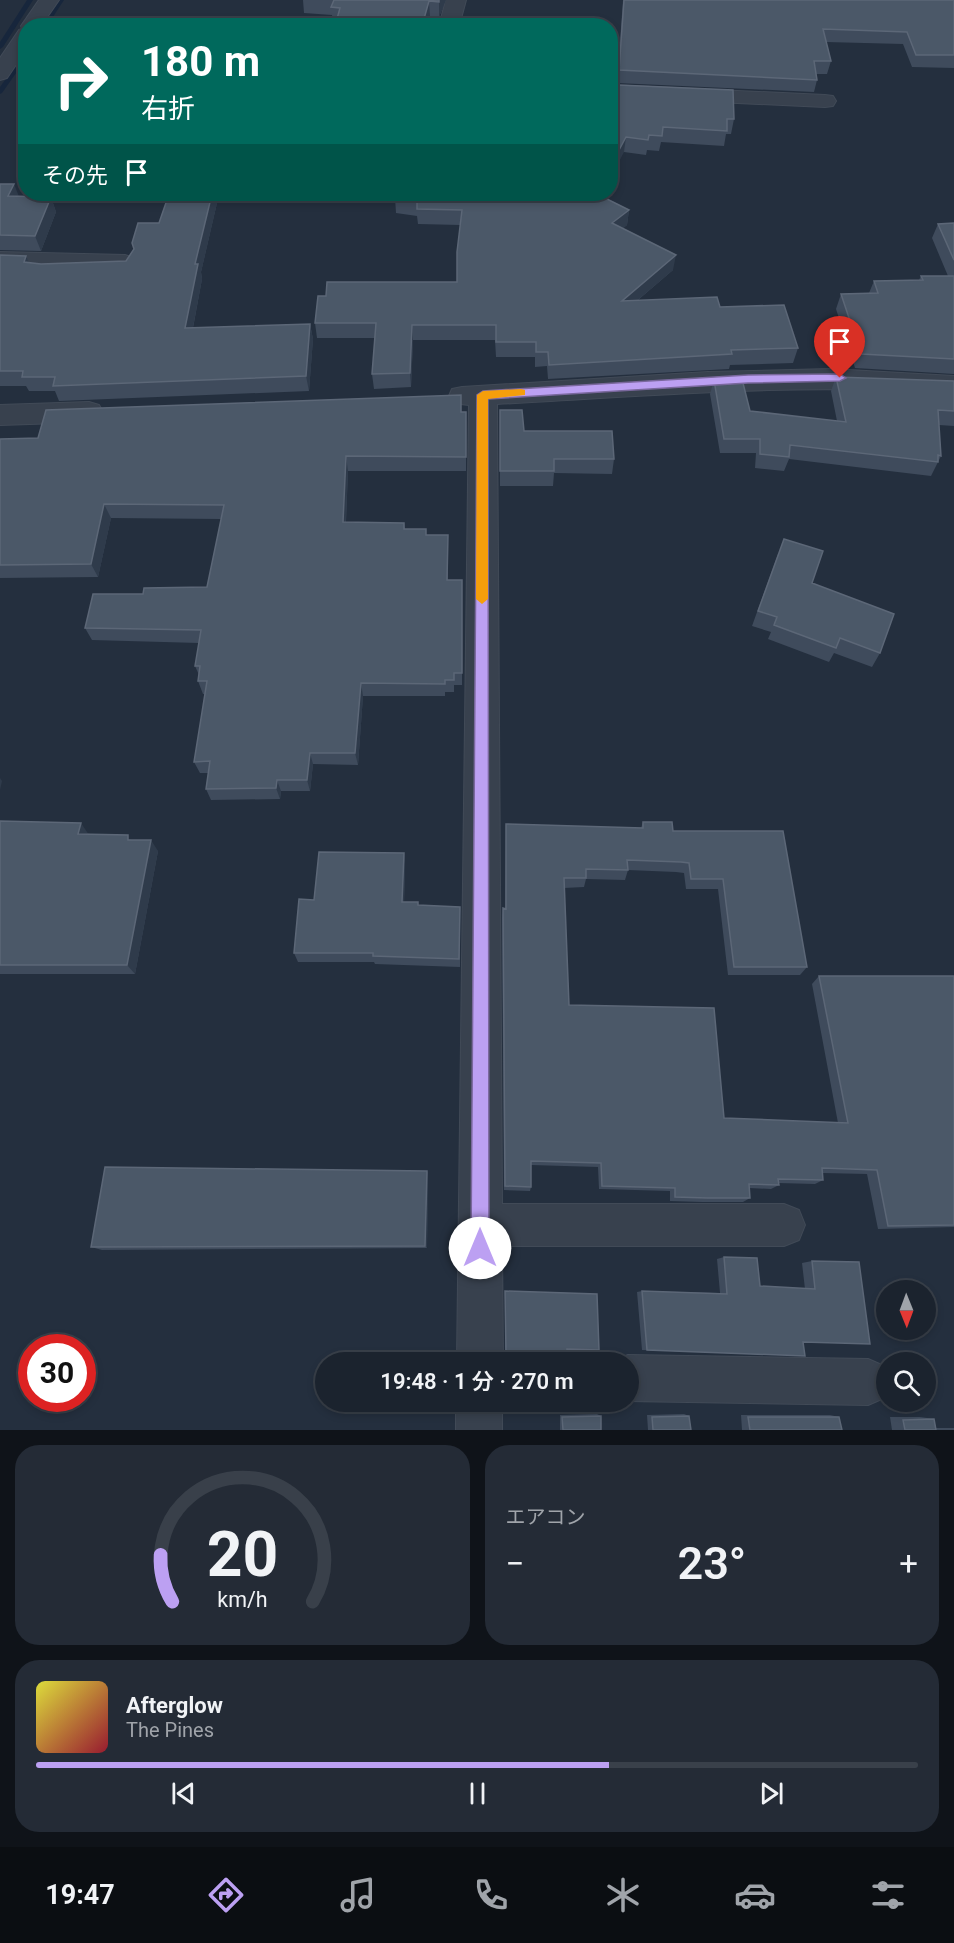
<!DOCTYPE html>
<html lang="ja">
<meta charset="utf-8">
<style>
:root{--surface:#1b232e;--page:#242b36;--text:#f1f3f6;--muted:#a0a4aa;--line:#39404a;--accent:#bca0f2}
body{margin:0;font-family:Roboto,"Noto Sans JP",sans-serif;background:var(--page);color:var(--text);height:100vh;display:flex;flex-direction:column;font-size:22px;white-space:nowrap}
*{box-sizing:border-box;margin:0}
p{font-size:20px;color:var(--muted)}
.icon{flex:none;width:33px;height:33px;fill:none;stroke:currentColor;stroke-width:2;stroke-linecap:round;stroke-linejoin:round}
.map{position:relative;height:1430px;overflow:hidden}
.side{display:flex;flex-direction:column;gap:15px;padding:15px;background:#0f1319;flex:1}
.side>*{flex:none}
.hud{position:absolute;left:18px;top:18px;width:600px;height:183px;border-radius:24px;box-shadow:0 3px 9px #0003,0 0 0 2px var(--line);background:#00695c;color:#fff;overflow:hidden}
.needle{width:39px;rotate:179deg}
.fabs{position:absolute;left:876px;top:1280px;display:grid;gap:12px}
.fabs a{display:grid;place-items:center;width:60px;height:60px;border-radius:50%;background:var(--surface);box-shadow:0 3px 9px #0003,0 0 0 2px var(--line);font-size:30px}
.speed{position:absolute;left:18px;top:1334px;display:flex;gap:12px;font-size:30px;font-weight:700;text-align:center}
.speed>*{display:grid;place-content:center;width:78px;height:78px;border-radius:50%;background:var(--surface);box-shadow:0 3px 9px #0003,0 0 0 2px var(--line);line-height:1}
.speed .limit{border:9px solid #d22;background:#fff;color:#111}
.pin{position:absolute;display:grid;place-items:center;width:51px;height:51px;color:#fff;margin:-62px -26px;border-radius:50% 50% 50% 0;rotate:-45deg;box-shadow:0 0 6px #0007}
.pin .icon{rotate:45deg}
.me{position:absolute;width:66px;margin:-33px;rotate:0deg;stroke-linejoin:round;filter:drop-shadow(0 0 4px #0008)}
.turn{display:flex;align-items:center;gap:21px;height:126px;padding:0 24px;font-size:27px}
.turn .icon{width:78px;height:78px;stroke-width:2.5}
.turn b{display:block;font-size:42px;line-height:51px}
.then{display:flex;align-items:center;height:57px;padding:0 24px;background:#0003;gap:12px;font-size:22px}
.big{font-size:45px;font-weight:600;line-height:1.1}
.side .widget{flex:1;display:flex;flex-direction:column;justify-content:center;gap:9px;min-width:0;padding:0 21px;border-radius:24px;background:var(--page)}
.side .dial{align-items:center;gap:0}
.dial svg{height:156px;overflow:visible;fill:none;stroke:var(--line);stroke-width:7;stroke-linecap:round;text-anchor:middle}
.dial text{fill:var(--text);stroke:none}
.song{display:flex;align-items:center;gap:18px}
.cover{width:72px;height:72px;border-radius:9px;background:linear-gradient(135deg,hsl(60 70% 55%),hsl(350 70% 35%))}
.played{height:6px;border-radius:3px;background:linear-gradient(90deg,var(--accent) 65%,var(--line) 65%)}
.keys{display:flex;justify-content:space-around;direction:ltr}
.heat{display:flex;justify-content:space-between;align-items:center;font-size:33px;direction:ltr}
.side .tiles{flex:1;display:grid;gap:15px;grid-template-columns:1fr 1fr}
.widget:last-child{grid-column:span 2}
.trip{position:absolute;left:315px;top:1352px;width:324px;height:60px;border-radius:30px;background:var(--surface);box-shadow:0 3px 9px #0003,0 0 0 2px var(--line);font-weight:600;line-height:60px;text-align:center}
.dock{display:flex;height:96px;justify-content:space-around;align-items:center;background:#0b0e12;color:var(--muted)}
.dock .icon{width:42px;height:42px}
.dock .on{color:var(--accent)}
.dock b{font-size:27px;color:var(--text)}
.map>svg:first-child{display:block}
</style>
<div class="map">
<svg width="954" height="1430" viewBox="0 0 954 1430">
<rect width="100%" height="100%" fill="#242f3e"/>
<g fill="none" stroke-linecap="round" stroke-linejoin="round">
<!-- stream -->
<path fill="#17263c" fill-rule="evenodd" d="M 27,0 L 33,0 L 3,47 L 0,49 L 0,42 Z
M 58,0 L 64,0 L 47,26 L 41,26 Z
M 26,51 L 26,59 L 2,93 L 0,94 L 0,87 Z"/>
<!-- minor casing -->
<g stroke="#414a57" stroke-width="2">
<path id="minor" d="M 39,0 L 59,0 L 41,26 L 26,26 L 26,50 L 7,78 L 0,80 L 0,58 L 19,30 L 23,29 L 21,26 Z
M 446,0 L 466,0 L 459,26 L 439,26 Z
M 610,85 L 825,95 L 833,96 L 836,101 L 833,106 L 825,107 L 610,97 Z
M 0,252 L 125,255 L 134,258 L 137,263 L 134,268 L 125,271 L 0,268 Z
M 831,369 L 954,376 L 954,394 C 801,382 650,396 497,404 L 502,1204 L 784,1204 L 799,1210 L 805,1225 L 799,1240 L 784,1246 L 502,1246 L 503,1362 L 457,1362 L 469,405 L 452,403 L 449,396 L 452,389 L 462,387 L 708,372 Z
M 89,402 L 99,405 L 103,412 L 99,419 L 89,422 L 0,425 L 0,405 Z
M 628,1355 L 868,1359 L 884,1366 L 886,1371 L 884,1398 L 868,1405 L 628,1401 L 628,1362 L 612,1362 Z
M 456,1401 L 502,1401 L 502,1430 L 456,1430 Z"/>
</g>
<!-- minor -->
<use href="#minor" fill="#38414e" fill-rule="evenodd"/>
</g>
<!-- wall -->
<path fill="#3f4b5c" d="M 303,0 L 446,0 L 439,17 L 430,16 L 336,23 L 333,22 L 332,15 L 304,13 Z
M 623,0 L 954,0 L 954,68 L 912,67 L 903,44 L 826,42 L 831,61 L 827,74 L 816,74 L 817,80 L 814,92 L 617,83 Z
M 610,89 L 734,119 L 731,134 L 726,134 L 724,146 L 661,142 L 659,151 L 647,150 L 646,155 L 624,152 Z
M 0,184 L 19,197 L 51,197 L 56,212 L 41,251 L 0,250 Z
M 169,194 L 214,194 L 217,203 L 201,272 L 202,279 L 193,328 L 310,324 L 313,339 L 309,391 L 59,401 L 55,391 L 29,391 L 26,386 L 0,386 L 0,255 L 26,256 L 29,263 L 41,264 L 126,261 L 159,223 Z
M 602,196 L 629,210 L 627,225 L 622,229 L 673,270 L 638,300 L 720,307 L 798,348 L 793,363 L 730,365 L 729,369 L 548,379 L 547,366 L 535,367 L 535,357 L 496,357 L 495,340 L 413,340 L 411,387 L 374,389 L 372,374 L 375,338 L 317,338 L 315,323 L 326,296 L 457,282 L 460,225 L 418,224 L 417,216 L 396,213 L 395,198 Z
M 954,223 L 954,374 L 855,368 L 836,309 L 841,294 L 869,293 L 874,281 L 919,280 L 921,276 L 948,276 L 932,238 L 938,224 Z
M 836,377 L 954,381 L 954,426 L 939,425 L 941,456 L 931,476 L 789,459 L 784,471 L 755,468 L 756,453 L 720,453 L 710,394 L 714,380 L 750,411 L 837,421 L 831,391 Z
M 500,410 L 524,431 L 614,459 L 612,474 L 554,473 L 553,486 L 500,486 Z
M 466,412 L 466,471 L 348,471 L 346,522 L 404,523 L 405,529 L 427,535 L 448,549 L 448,580 L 462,580 L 462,685 L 454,685 L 454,692 L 445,692 L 445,696 L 363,696 L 358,765 L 313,764 L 310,791 L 281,791 L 280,799 L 211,800 L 206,789 L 208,773 L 200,773 L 194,762 L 205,694 L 203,694 L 198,681 L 199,675 L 195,666 L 199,643 L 92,640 L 85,628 L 143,594 L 207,587 L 221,519 L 111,518 L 98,577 L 0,578 L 0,439 L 38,438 Z
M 778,554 L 812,583 L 880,653 L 872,667 L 834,653 L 829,662 L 768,639 L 771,632 L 752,626 Z
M 0,821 L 132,840 L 158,851 L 135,974 L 0,974 Z
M 643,822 L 673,831 L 783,831 L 807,967 L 800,975 L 728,975 L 718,889 L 686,889 L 684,873 L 676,872 L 628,870 L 625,880 L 586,879 L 584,887 L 564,888 L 569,1005 L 724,1118 L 838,1123 L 812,984 L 819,976 L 954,976 L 954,1227 L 878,1229 L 867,1174 L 823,1173 L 823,1180 L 815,1184 L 778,1183 L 779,1185 L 771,1189 L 749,1188 L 750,1198 L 743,1202 L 702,1202 L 670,1201 L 670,1191 L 599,1189 L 598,1167 L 531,1165 L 531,1187 L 530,1191 L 504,1190 L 502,918 L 503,908 L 505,909 L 506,824 L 641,828 Z
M 404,853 L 405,863 L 404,902 L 418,905 L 460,907 L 460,967 L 375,964 L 374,962 L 298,962 L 294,953 L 314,900 Z
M 427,1171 L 428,1175 L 427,1248 L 102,1250 L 91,1247 Z
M 724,1257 L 760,1286 L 805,1289 L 802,1263 L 812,1261 L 859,1262 L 803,1342 L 805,1356 L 642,1350 L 637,1292 L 642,1291 L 720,1293 L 717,1259 Z
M 505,1291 L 567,1349 L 505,1352 Z
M 597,1414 L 601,1416 L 601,1430 L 560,1430 L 560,1415 Z
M 684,1414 L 689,1416 L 691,1430 L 648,1430 L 647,1415 Z
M 741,1415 L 830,1415 L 839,1417 L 842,1430 L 742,1430 Z
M 890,1417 L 920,1417 L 934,1419 L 936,1428 L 954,1428 L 954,1430 L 892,1430 Z"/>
<!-- shaded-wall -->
<path fill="#2f3b4b" d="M 439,0 L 446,0 L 439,17 Z
M 429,1 L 430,16 L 427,26 L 422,26 Z
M 626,137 L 624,152 L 610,179 L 610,167 Z
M 14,184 L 20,199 L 8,196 Z
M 212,194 L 214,194 L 217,203 L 201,272 L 202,279 L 190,343 L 185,328 L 195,264 Z
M 51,197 L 56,212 L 41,251 L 35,236 Z
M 629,210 L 627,225 L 610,238 L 612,223 Z
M 676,255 L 673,270 L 620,315 L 622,301 Z
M 26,256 L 33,271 L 24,262 Z
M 310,324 L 313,339 L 309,391 L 306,376 Z
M 412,325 L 413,340 L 411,387 L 410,373 Z
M 346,456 L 348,471 L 345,536 L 343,522 Z
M 104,504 L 111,518 L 98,577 L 91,564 Z
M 361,683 L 363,696 L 358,765 L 355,753 Z
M 310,753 L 313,764 L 310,791 L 307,780 Z
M 0,778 L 2,781 L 0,790 Z
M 277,780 L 281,791 L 280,799 L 276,788 Z
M 81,823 L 89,835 L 78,834 Z
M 151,840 L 158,851 L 135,974 L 127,965 Z
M 404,853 L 405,863 L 404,911 L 402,902 Z
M 427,1171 L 428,1175 L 427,1248 L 425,1246 Z"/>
<!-- building -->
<path fill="#4b5868" stroke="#5c6777" stroke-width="1.5" d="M 334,0 L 439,0 L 439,2 L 429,1 L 422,26 L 335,26 L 340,8 L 331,7 Z
M 624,0 L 954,0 L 954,55 L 916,55 L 907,32 L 823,29 L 831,61 L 814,61 L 817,80 L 619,70 Z
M 618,85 L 733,90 L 734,119 L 727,119 L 727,131 L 663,127 L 662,136 L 649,135 L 648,140 L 626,137 L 610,167 L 610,89 L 617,90 Z
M 0,184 L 14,184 L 8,196 L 51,197 L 35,236 L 0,235 Z
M 169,194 L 212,194 L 195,264 L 198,264 L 185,328 L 310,324 L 306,376 L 53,386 L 55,377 L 22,377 L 23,371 L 0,371 L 0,255 L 26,256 L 24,262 L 41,264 L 126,261 L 134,249 L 132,243 L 138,223 L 159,223 Z
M 397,194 L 597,194 L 629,210 L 612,223 L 676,255 L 622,301 L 717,297 L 720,307 L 784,305 L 798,348 L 731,350 L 732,354 L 549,365 L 548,352 L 536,352 L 536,342 L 496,342 L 496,325 L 412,325 L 410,373 L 372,374 L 376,323 L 315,323 L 318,296 L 326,296 L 327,282 L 457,282 L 457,252 L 462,210 L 417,209 L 417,201 L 395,198 Z
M 954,223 L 954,260 L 938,224 Z
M 921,276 L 954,276 L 954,359 L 861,354 L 841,294 L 878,293 L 874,281 L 923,280 Z
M 836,377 L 954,381 L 954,411 L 938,410 L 941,456 L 938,455 L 938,462 L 790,445 L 789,457 L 760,454 L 760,439 L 724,439 L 714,380 L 742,379 L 750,411 L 846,422 Z
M 461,395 L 461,412 L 466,412 L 466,457 L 346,456 L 343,522 L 404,523 L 404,529 L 426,529 L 426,535 L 448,535 L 447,580 L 462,580 L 462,673 L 454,673 L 454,680 L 445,680 L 445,684 L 361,683 L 355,753 L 310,753 L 307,780 L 277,780 L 276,788 L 206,789 L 210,761 L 194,762 L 207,681 L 198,681 L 200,666 L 195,666 L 201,630 L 85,628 L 93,594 L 143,594 L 144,588 L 207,587 L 224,505 L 104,504 L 91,564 L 0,565 L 0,439 L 38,438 L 46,410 Z
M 500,410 L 522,410 L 524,431 L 612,431 L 614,459 L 554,459 L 554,471 L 500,471 Z
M 784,539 L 823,551 L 812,583 L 894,614 L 880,653 L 840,638 L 836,648 L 774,625 L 777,617 L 758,611 Z
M 0,821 L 81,823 L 78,834 L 128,835 L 128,840 L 151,840 L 127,965 L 0,965 Z
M 643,822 L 672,822 L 673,831 L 783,831 L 807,967 L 734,967 L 723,879 L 691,879 L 689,863 L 681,862 L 627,860 L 628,870 L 586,869 L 586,878 L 564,878 L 569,1005 L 714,1008 L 724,1118 L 848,1123 L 819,976 L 954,976 L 954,1225 L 888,1226 L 877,1170 L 822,1168 L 823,1180 L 778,1179 L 779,1185 L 749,1184 L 750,1198 L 708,1198 L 675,1197 L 675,1188 L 602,1186 L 601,1163 L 531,1161 L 531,1187 L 505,1186 L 503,908 L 506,909 L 506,824 L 643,828 Z
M 319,852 L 404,853 L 402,902 L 418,902 L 418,905 L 460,907 L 459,959 L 373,956 L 373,953 L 294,953 L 299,899 L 314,900 Z
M 105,1167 L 427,1171 L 425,1246 L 91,1247 Z
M 724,1257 L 757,1258 L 760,1286 L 815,1289 L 812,1261 L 859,1262 L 870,1344 L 803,1342 L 805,1356 L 647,1350 L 642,1291 L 727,1294 Z
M 505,1291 L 597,1294 L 599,1350 L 567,1349 L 567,1355 L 506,1353 Z
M 601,1416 L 601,1430 L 563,1430 L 562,1417 Z
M 689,1416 L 691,1430 L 653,1430 L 652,1417 Z
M 748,1417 L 839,1417 L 842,1430 L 750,1430 Z
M 934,1419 L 936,1430 L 905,1430 L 903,1420 Z"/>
<!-- route -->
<path fill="#bca0f2" stroke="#7a689d" stroke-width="1.5" d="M 840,374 L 846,378 L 840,381 L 748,383 L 488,399 L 489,1248 L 486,1254 L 480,1257 L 474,1254 L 471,1248 L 477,395 L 483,391 L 748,375 Z"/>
<!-- slow -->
<path fill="#f59e0b" d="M 521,389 L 525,390 L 525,395 L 488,399 L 488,599 L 482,604 L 476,599 L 477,395 L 483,391 Z"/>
</svg>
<div class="fabs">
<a><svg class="needle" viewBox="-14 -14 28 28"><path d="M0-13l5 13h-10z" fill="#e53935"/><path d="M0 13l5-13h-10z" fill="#a0a4aa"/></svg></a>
<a><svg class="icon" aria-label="search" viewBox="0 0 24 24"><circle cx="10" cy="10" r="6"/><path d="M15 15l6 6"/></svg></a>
</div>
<div class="speed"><div class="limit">30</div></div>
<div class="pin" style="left:840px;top:378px;background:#d93025"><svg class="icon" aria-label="arrive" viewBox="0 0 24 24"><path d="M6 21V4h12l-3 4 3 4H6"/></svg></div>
<svg class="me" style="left:480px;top:1248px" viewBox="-20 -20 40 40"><circle r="19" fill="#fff"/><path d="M0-13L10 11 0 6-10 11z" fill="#bca0f2"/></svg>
<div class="trip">19:48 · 1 分 · 270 m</div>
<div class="hud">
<div class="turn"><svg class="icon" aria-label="right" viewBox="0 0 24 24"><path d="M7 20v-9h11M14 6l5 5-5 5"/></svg><div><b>180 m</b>右折</div></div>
<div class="then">その先<svg class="icon" aria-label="arrive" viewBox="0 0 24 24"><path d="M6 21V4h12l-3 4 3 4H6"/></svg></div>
</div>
</div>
<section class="side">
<div class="tiles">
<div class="widget dial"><svg viewBox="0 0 100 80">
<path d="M14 69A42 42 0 1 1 86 69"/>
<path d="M14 69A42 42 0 0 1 8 45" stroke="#bca0f2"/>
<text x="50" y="56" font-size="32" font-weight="700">20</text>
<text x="50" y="72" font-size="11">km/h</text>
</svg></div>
<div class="widget"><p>エアコン</p>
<div class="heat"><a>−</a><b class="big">23°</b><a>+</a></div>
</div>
<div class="widget">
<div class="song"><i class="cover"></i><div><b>Afterglow</b><p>The Pines</p></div></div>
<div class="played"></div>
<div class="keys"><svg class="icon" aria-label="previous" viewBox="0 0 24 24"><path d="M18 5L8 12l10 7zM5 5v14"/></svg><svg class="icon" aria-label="pause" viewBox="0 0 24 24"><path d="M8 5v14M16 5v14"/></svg><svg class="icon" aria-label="next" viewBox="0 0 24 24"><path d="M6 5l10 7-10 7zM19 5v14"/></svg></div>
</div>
</div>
</section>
<nav class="dock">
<b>19:47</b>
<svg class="icon on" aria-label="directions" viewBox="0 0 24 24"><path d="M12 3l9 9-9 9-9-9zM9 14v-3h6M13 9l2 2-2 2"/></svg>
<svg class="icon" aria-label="music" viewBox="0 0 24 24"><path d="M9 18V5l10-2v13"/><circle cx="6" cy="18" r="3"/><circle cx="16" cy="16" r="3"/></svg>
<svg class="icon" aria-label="phone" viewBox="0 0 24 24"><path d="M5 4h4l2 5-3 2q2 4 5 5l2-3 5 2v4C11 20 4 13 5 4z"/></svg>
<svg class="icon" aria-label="climate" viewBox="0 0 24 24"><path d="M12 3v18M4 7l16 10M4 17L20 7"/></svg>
<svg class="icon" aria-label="car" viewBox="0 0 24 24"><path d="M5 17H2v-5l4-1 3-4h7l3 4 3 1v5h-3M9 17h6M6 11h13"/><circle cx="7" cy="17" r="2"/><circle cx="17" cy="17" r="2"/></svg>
<svg class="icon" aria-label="filters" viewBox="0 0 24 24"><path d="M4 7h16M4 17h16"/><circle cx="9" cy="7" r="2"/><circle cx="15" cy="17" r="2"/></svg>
</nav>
